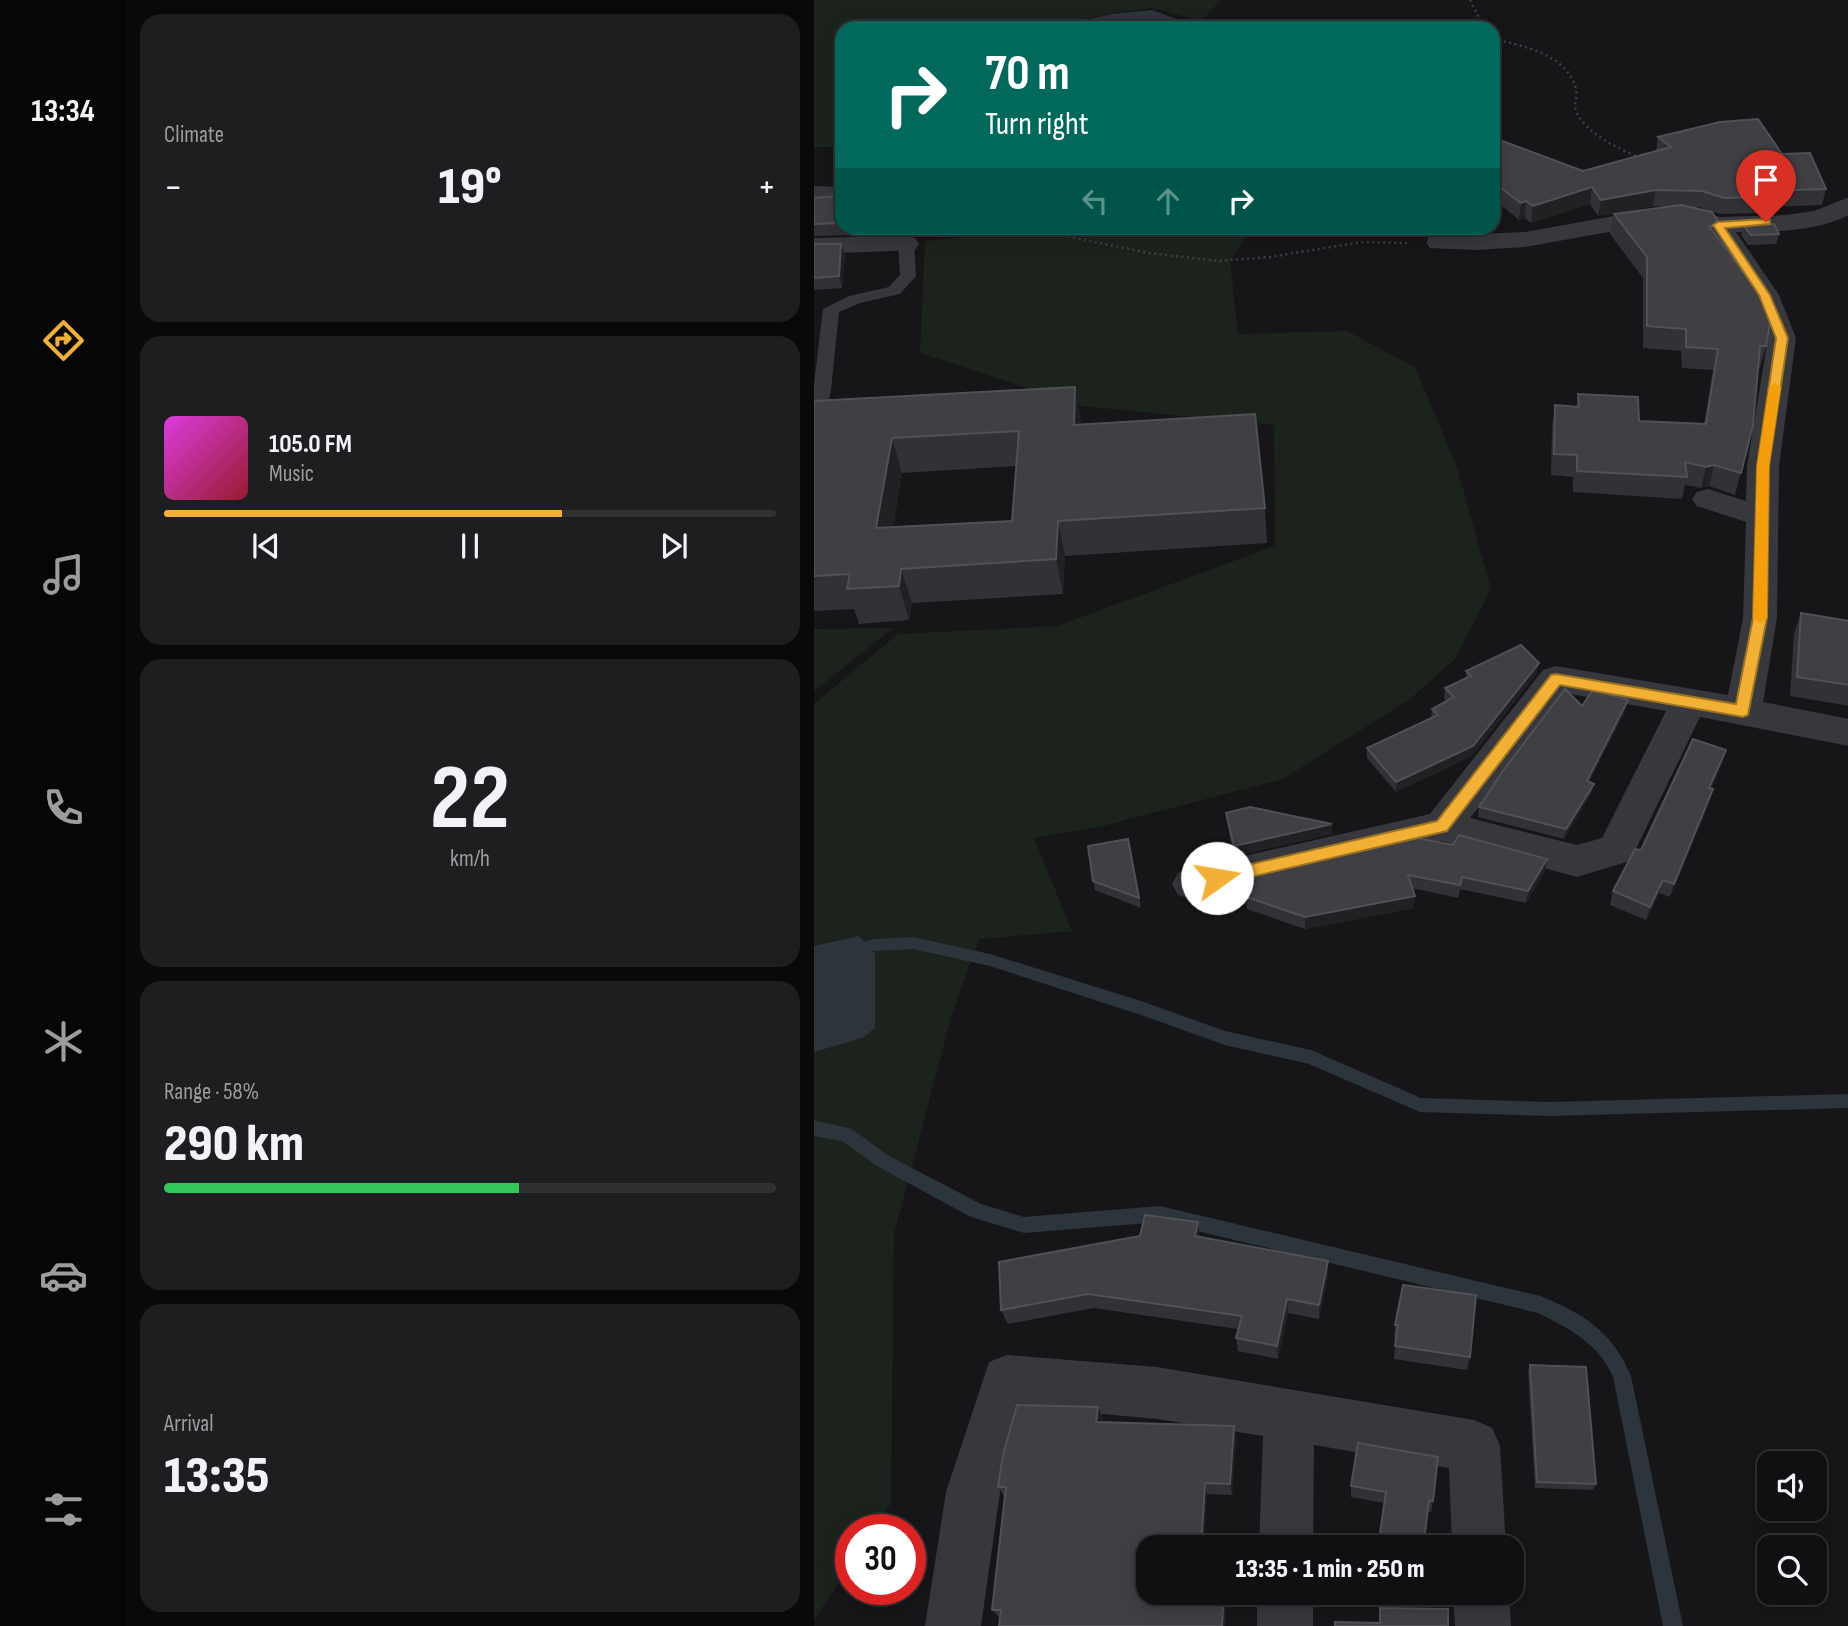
<!DOCTYPE html>
<meta charset="utf-8">
<style>
:root{--surface:#101012;--page:#1e1e20;--text:#f1f3f6;--muted:#9c9d9f;--line:#303032;--accent:#f2b134}
body{margin:0;font-family:"Sofia Sans Condensed",sans-serif;background:var(--page);color:var(--text);height:100vh;display:flex;flex-direction:column;font-size:26px;white-space:nowrap}
*{box-sizing:border-box;margin:0}
p{font-size:23px;color:var(--muted)}
.icon{flex:none;width:38px;height:38px;fill:none;stroke:currentColor;stroke-width:2;stroke-linecap:round;stroke-linejoin:round}
.map{position:relative;flex:1;overflow:hidden}
.sheet{display:flex;flex-direction:column;gap:14px;padding:14px;background:#09090a;width:688px}
.sheet>*{flex:none}
.hud{position:absolute;left:21px;top:21px;width:665px;height:214px;border-radius:21px;box-shadow:0 4px 18px #0003,0 0 0 2px var(--line);background:#00695c;color:#fff;overflow:hidden}
.fabs{position:absolute;left:943px;top:1451px;display:grid;gap:14px}
.fabs a{display:grid;place-items:center;width:70px;height:70px;border-radius:14px;background:var(--surface);box-shadow:0 4px 18px #0003,0 0 0 2px var(--line);font-size:35px}
.speed{position:absolute;left:21px;top:1514px;display:flex;gap:14px;font-size:35px;font-weight:700;text-align:center}
.speed>*{display:grid;place-content:center;width:91px;height:91px;border-radius:50%;background:var(--surface);box-shadow:0 4px 18px #0003,0 0 0 2px var(--line);line-height:1}
.speed .limit{border:10px solid #d22;background:#fff;color:#111}
.pin{position:absolute;display:grid;place-items:center;width:60px;height:60px;color:#fff;margin:-72px -30px;border-radius:50% 50% 50% 0;rotate:-45deg;box-shadow:0 0 7px #0007}
.pin .icon{rotate:45deg}
.me{position:absolute;width:77px;margin:-38px;rotate:77deg;stroke-linejoin:round;filter:drop-shadow(0 0 5px #0008)}
.turn{display:flex;align-items:center;gap:24px;height:147px;padding:0 35px;font-size:32px}
.turn .icon{width:91px;height:91px;stroke-width:2.5}
.turn b{display:block;font-size:49px;line-height:60px}
.lanes{display:flex;align-items:center;height:66px;padding:0 35px;background:#0003;justify-content:center;gap:35px;direction:ltr}
.lanes .off{opacity:.35}
.big{font-size:52px;font-weight:800;line-height:1.1}
.sheet .widget{flex:1;display:flex;flex-direction:column;justify-content:center;gap:10px;min-width:0;padding:0 24px;border-radius:21px;background:var(--page)}
.sheet .dial{align-items:center;gap:0}
.dial b{font-size:91px;line-height:1}
.song{display:flex;align-items:center;gap:21px}
.cover{width:84px;height:84px;border-radius:10px;background:linear-gradient(135deg,hsl(300 70% 55%),hsl(350 70% 35%))}
.played{height:7px;border-radius:4px;background:linear-gradient(90deg,var(--accent) 65%,var(--line) 65%)}
.keys{display:flex;justify-content:space-around;direction:ltr}
.heat{display:flex;justify-content:space-between;align-items:center;font-size:38px;direction:ltr}
.charge{height:10px;border-radius:5px;background:linear-gradient(90deg,#34c759 58%,var(--line) 0)}
.trip{position:absolute;left:322px;top:1535px;width:388px;height:70px;border-radius:21px;background:var(--surface);box-shadow:0 4px 18px #0003,0 0 0 2px var(--line);font-weight:800;line-height:70px;text-align:center}
main{display:flex;flex:1;min-height:0}
.dock{display:flex;flex-direction:column;width:126px;justify-content:space-around;align-items:center;background:#060607;color:var(--muted)}
.dock .icon{width:49px;height:49px}
.dock .current{color:var(--accent)}
.dock b{font-size:32px;color:var(--text)}
.map>svg:first-child{display:block}
</style>
<main>
<nav class="dock">
<b>13:34</b>
<svg class="icon current" aria-label="directions" viewBox="0 0 24 24"><path d="M12 3l9 9-9 9-9-9zM9 14v-3h6M13 9l2 2-2 2"/></svg>
<svg class="icon" aria-label="music" viewBox="0 0 24 24"><path d="M9 18V5l10-2v13"/><circle cx="6" cy="18" r="3"/><circle cx="16" cy="16" r="3"/></svg>
<svg class="icon" aria-label="phone" viewBox="0 0 24 24"><path d="M5 4h4l2 5-3 2q2 4 5 5l2-3 5 2v4C11 20 4 13 5 4z"/></svg>
<svg class="icon" aria-label="climate" viewBox="0 0 24 24"><path d="M12 3v18M4 7l16 10M4 17L20 7"/></svg>
<svg class="icon" aria-label="car" viewBox="0 0 24 24"><path d="M5 17H2v-5l4-1 3-4h7l3 4 3 1v5h-3M9 17h6M6 11h13"/><circle cx="7" cy="17" r="2"/><circle cx="17" cy="17" r="2"/></svg>
<svg class="icon" aria-label="filters" viewBox="0 0 24 24"><path d="M4 7h16M4 17h16"/><circle cx="9" cy="7" r="2"/><circle cx="15" cy="17" r="2"/></svg>
</nav>
<section class="sheet">
<div class="widget"><p>Climate</p>
<div class="heat"><a>−</a><b class="big">19°</b><a>+</a></div>
</div>
<div class="widget">
<div class="song"><i class="cover"></i><div><b>105.0 FM</b><p>Music</p></div></div>
<div class="played"></div>
<div class="keys"><svg class="icon" aria-label="previous" viewBox="0 0 24 24"><path d="M18 5L8 12l10 7zM5 5v14"/></svg><svg class="icon" aria-label="pause" viewBox="0 0 24 24"><path d="M8 5v14M16 5v14"/></svg><svg class="icon" aria-label="next" viewBox="0 0 24 24"><path d="M6 5l10 7-10 7zM19 5v14"/></svg></div>
</div>
<div class="widget dial"><b>22</b><p>km/h</p></div>
<div class="widget"><p>Range · 58%</p><b class="big">290 km</b><div class="charge"></div></div>
<div class="widget"><p>Arrival</p><b class="big">13:35</b></div>
</section>
<div class="map">
<svg width="1035" height="1626" viewBox="0 0 1035 1626">
<rect width="100%" height="100%" fill="#161618"/>
<!-- green -->
<path fill="#1c231d" d="M 0,0 L 407,0 L 387,21 L 339,8 L 299,13 L 225,28 L 28,28 L 28,147 L 0,147 Z
M 212,228 L 438,228 L 416,261 L 424,334 L 533,331 L 601,367 L 643,467 L 677,589 L 641,659 L 596,699 L 469,779 L 289,826 L 220,838 L 258,931 L 165,939 L 138,1014 L 80,1234 L 77,1503 L 59,1529 L 37,1530 L 37,1564 L 0,1620 L 0,704 L 84,634 L 243,626 L 461,546 L 460,425 L 268,406 L 106,353 L 111,241 L 207,231 Z
M 79,628 L 0,691 L 0,629 Z"/>
<!-- water -->
<path fill="#2c353c" d="M 338,10 L 386,28 L 233,28 L 298,14 Z
M 45,936 L 61,954 L 61,1028 L 48,1038 L 0,1052 L 0,946 Z"/>
<g fill="none" stroke-linecap="round" stroke-linejoin="round">
<!-- stream -->
<path fill="#2c353c" fill-rule="evenodd" d="M 99,937 L 176,954 L 327,1001 L 411,1031 L 497,1050 L 607,1098 L 737,1102 L 1035,1094 L 1035,1108 L 737,1116 L 606,1112 L 495,1064 L 411,1045 L 327,1015 L 176,966 L 99,949 L 60,951 L 37,957 L 32,955 L 29,951 L 32,947 L 60,939 Z
M 0,1120 L 38,1129 L 75,1156 L 167,1204 L 210,1217 L 346,1206 L 726,1296 C 770,1314 798,1331 817,1376 L 869,1626 L 849,1626 L 799,1377 C 784,1343 756,1329 724,1313 L 346,1222 L 210,1233 L 157,1217 L 63,1166 L 28,1141 L 0,1136 Z"/>
<!-- path -->
<path stroke="#3d3f44" stroke-width="2.5" stroke-dasharray="2 3.5" stroke-linecap="butt" d="M 656,0 L 670,28
M 679,39 C 709,46 753,54 762,89 C 764,97 759,103 762,111 C 772,134 804,148 826,158
M 122,234 L 241,234 L 335,253 L 404,261 L 456,257 L 548,242 L 593,243"/>
<!-- service -->
<path fill="#37383d" fill-rule="evenodd" d="M 92,239 L 100,244 L 102,276 L 86,294 L 46,303 L 25,312 L 17,390 L 10,424 L 7,428 L 0,429 L 0,384 L 9,309 L 35,296 L 75,287 L 86,275 L 84,244 Z"/>
<!-- minor -->
<path fill="#37383d" fill-rule="evenodd" d="M 0,186 L 28,187 L 28,203 L 0,202 Z
M 1035,197 L 1035,215 C 1000,232 959,232 922,232 L 965,295 L 982,338 L 965,466 L 963,618 L 949,702 L 1035,719 L 1035,746 L 886,717 L 816,861 L 763,877 L 628,841 L 378,900 L 364,895 L 358,884 L 364,873 L 378,868 L 616,814 L 729,670 L 742,666 L 914,695 L 929,618 L 932,522 L 883,506 L 878,499 L 883,492 L 894,489 L 932,501 L 933,466 L 954,338 L 937,295 L 895,230 L 863,223 L 839,224 L 711,247 L 662,250 L 616,248 L 612,242 L 616,236 L 711,232 L 839,209 L 885,210 L 906,217 L 972,215 L 1000,211 ZM 751,693 L 852,711 L 788,838 L 763,845 L 656,818 Z
M 92,236 L 101,238 L 105,244 L 101,250 L 0,254 L 0,238 Z
M 193,1355 L 343,1367 L 660,1420 L 678,1428 L 686,1446 L 692,1547 L 638,1547 L 635,1468 L 500,1445 L 499,1547 L 445,1547 L 449,1436 L 343,1419 L 210,1407 L 186,1492 L 167,1626 L 111,1626 L 132,1492 L 175,1362 Z
M 443,1592 L 499,1592 L 499,1626 L 443,1626 Z
M 639,1592 L 695,1592 L 697,1626 L 641,1626 Z"/>
</g>
<!-- wall -->
<path fill="#323236" fill-rule="evenodd" d="M 844,137 L 968,154 L 1012,189 L 1008,205 L 947,207 L 946,213 L 906,214 L 885,207 L 877,207 L 907,226 L 904,239 L 952,346 L 946,368 L 944,368 L 939,425 L 921,495 L 895,486 L 887,488 L 871,485 L 868,499 L 759,492 L 759,477 L 737,475 L 738,427 L 741,405 L 762,407 L 764,394 L 825,421 L 890,424 L 899,370 L 868,368 L 867,351 L 829,348 L 829,278 L 796,234 L 800,214 L 853,207 L 839,206 L 784,216 L 776,204 L 717,223 L 711,218 L 705,220 L 679,199 L 679,142 L 769,171 L 842,151 Z
M 28,187 L 28,228 L 161,228 L 33,232 L 33,235 L 0,236 L 0,198 L 23,196 L 27,191 Z
M 929,225 L 965,234 L 962,244 L 934,245 L 927,235 Z
M 0,244 L 27,244 L 31,255 L 28,288 L 0,290 Z
M 261,387 L 267,424 L 451,508 L 453,543 L 251,556 L 249,594 L 98,603 L 95,620 L 45,624 L 40,609 L 0,611 L 0,401 ZM 202,466 L 198,521 L 79,527 L 88,473 Z
M 987,613 L 1035,621 L 1035,706 L 976,696 L 980,633 Z
M 652,671 L 723,673 L 658,756 L 582,792 L 553,758 L 553,748 L 617,718 L 618,709 L 633,701 L 630,699 L 631,688 L 652,678 Z
M 768,706 L 812,710 L 775,782 L 780,784 L 777,794 L 750,839 L 664,817 L 665,807 Z
M 908,764 L 897,789 L 899,789 L 895,803 L 856,897 L 845,893 L 832,920 L 796,905 L 799,891 L 827,850 Z
M 412,813 L 518,834 L 420,856 L 413,822 Z
M 314,839 L 327,908 L 281,890 L 279,881 Z
M 731,871 L 712,903 L 646,889 L 644,898 L 598,888 L 600,908 L 491,929 L 433,909 L 429,891 L 428,878 Z
M 386,1237 L 514,1261 L 514,1276 L 505,1319 L 474,1313 L 464,1359 L 424,1351 L 422,1338 L 424,1329 L 280,1308 L 194,1324 L 187,1310 Z
M 589,1285 L 656,1357 L 653,1370 L 580,1359 L 582,1339 L 580,1338 L 581,1325 Z
M 716,1365 L 782,1484 L 779,1490 L 721,1488 L 714,1372 Z
M 284,1407 L 289,1419 L 288,1422 L 420,1426 L 422,1437 L 418,1495 L 393,1494 L 334,1592 L 413,1594 L 411,1626 L 185,1626 L 186,1618 L 178,1610 L 190,1496 L 184,1487 Z
M 544,1443 L 619,1501 L 617,1512 L 614,1511 L 609,1547 L 584,1547 L 565,1544 L 570,1503 L 537,1497 L 537,1486 Z"/>
<!-- shaded-wall -->
<path fill="#212124" d="M 778,187 L 776,204 L 717,223 L 719,206 Z
M 842,190 L 839,206 L 784,216 L 787,200 Z
M 712,201 L 711,218 L 705,220 L 707,203 Z
M 27,244 L 31,255 L 28,288 L 25,276 Z
M 261,387 L 267,421 L 266,459 L 260,425 Z
M 78,438 L 88,473 L 73,563 L 62,528 Z
M 900,465 L 895,486 L 887,488 L 892,467 Z
M 244,521 L 251,556 L 249,594 L 242,559 Z
M 87,569 L 98,603 L 95,620 L 85,586 Z
M 725,663 L 723,673 L 658,756 L 582,792 L 582,782 Z
M 814,700 L 812,710 L 770,791 L 773,781 Z
M 912,750 L 908,764 L 891,802 L 895,788 Z
M 780,784 L 777,794 L 750,839 L 752,829 Z
M 899,789 L 895,803 L 856,897 L 860,884 Z
M 518,824 L 518,834 L 420,856 L 420,846 Z
M 733,859 L 731,871 L 712,903 L 714,891 Z
M 849,880 L 845,893 L 832,920 L 836,907 Z
M 601,896 L 600,908 L 491,929 L 491,917 Z
M 384,1222 L 386,1237 L 381,1236 Z
M 514,1261 L 514,1276 L 505,1319 L 505,1305 Z
M 473,1299 L 474,1313 L 464,1359 L 463,1346 Z
M 284,1407 L 289,1419 L 287,1434 L 282,1422 Z
M 420,1426 L 422,1437 L 418,1495 L 416,1484 Z
M 391,1483 L 393,1494 L 390,1547 L 387,1547 Z
M 410,1592 L 412,1592 L 413,1594 L 411,1626 L 408,1626 Z"/>
<!-- building -->
<path fill="#3f3f44" stroke="#4f5156" stroke-width="2" fill-rule="evenodd" d="M 944,119 L 968,154 L 996,153 L 1012,189 L 946,191 L 950,197 L 910,198 L 888,191 L 842,190 L 787,200 L 778,187 L 719,206 L 712,201 L 707,203 L 679,182 L 679,142 L 683,139 L 769,171 L 857,147 L 844,137 L 906,122 Z
M 28,187 L 28,223 L 0,224 L 0,198 L 23,196 L 27,191 Z
M 867,205 L 898,212 L 907,226 L 895,226 L 949,299 L 957,317 L 952,346 L 946,346 L 939,425 L 927,473 L 900,465 L 892,467 L 871,462 L 873,477 L 763,471 L 763,455 L 740,454 L 741,405 L 765,407 L 764,394 L 824,397 L 825,421 L 892,424 L 904,349 L 872,347 L 872,329 L 833,326 L 833,257 L 800,214 Z
M 960,224 L 965,234 L 937,235 L 929,225 Z
M 0,244 L 27,244 L 25,276 L 0,278 Z
M 261,387 L 260,425 L 441,414 L 451,508 L 244,521 L 242,559 L 87,569 L 85,586 L 33,589 L 36,574 L 0,576 L 0,401 ZM 205,431 L 198,521 L 62,528 L 78,438 Z
M 987,613 L 1035,621 L 1035,685 L 983,677 Z
M 707,645 L 725,663 L 659,746 L 582,782 L 553,748 L 624,715 L 618,709 L 640,697 L 631,688 L 657,676 L 652,671 Z
M 751,689 L 768,706 L 779,690 L 814,700 L 773,781 L 780,784 L 752,829 L 665,807 L 689,771 Z
M 879,739 L 912,750 L 895,788 L 899,789 L 860,884 L 849,880 L 836,907 L 799,891 L 821,849 L 827,850 Z
M 436,807 L 518,824 L 420,846 L 412,813 Z
M 645,835 L 733,859 L 714,891 L 648,877 L 646,885 L 594,875 L 601,896 L 491,917 L 432,897 L 428,878 L 602,838 L 639,845 Z
M 314,839 L 325,898 L 279,881 L 274,846 Z
M 331,1215 L 384,1222 L 381,1236 L 514,1261 L 505,1305 L 473,1299 L 463,1346 L 422,1338 L 428,1316 L 274,1294 L 187,1310 L 185,1262 L 326,1236 Z
M 589,1285 L 662,1295 L 656,1357 L 581,1346 L 584,1325 L 581,1325 Z
M 716,1365 L 772,1367 L 782,1484 L 723,1482 Z
M 203,1405 L 284,1407 L 282,1422 L 420,1426 L 416,1484 L 391,1483 L 387,1547 L 334,1547 L 334,1592 L 410,1592 L 408,1626 L 185,1626 L 187,1610 L 178,1610 L 192,1487 L 184,1487 L 189,1455 Z
M 544,1443 L 624,1457 L 619,1501 L 615,1500 L 610,1541 L 566,1533 L 572,1492 L 537,1486 Z
M 566,1608 L 634,1609 L 634,1626 L 521,1626 L 521,1622 L 566,1623 Z"/>
<!-- route -->
<path fill="#f2b134" stroke="#9d7322" stroke-width="2" d="M 952,219 L 956,220 L 956,224 L 911,228 L 956,295 L 974,338 L 955,466 L 953,618 L 934,715 L 929,717 L 746,685 L 633,831 L 403,885 L 397,883 L 394,878 L 397,873 L 403,872 L 623,821 L 737,675 L 742,674 L 922,704 L 939,618 L 943,466 L 962,338 L 945,295 L 899,225 L 904,222 Z"/>
<!-- slow -->
<path fill="#f59e0b" d="M 961,383 L 967,387 L 955,466 L 953,618 L 946,623 L 939,618 L 943,466 L 955,387 Z"/>
</svg>
<div class="fabs">
<a><svg class="icon" aria-label="sound" viewBox="0 0 24 24"><path d="M4 9h4l5-4v14l-5-4H4zM17 9q2 3 0 6"/></svg></a>
<a><svg class="icon" aria-label="search" viewBox="0 0 24 24"><circle cx="10" cy="10" r="6"/><path d="M15 15l6 6"/></svg></a>
</div>
<div class="speed"><div class="limit">30</div></div>
<div class="pin" style="left:952px;top:222px;background:#d93025"><svg class="icon" aria-label="arrive" viewBox="0 0 24 24"><path d="M6 21V4h12l-3 4 3 4H6"/></svg></div>
<svg class="me" style="left:403px;top:878px" viewBox="-20 -20 40 40"><circle r="19" fill="#fff"/><path d="M0-13L10 11 0 6-10 11z" fill="#f2b134"/></svg>
<div class="trip">13:35 · 1 min · 250 m</div>
<div class="hud">
<div class="turn"><svg class="icon" aria-label="right" viewBox="0 0 24 24"><path d="M7 20v-9h11M14 6l5 5-5 5"/></svg><div><b>70 m</b>Turn right</div></div>
<div class="lanes"><svg class="icon off" aria-label="left" viewBox="0 0 24 24"><path d="M17 20v-9H6M10 6l-5 5 5 5"/></svg><svg class="icon off" aria-label="ahead" viewBox="0 0 24 24"><path d="M12 20V5M6 11l6-6 6 6"/></svg><svg class="icon" aria-label="right" viewBox="0 0 24 24"><path d="M7 20v-9h11M14 6l5 5-5 5"/></svg></div>
</div>
</div>
</main>
